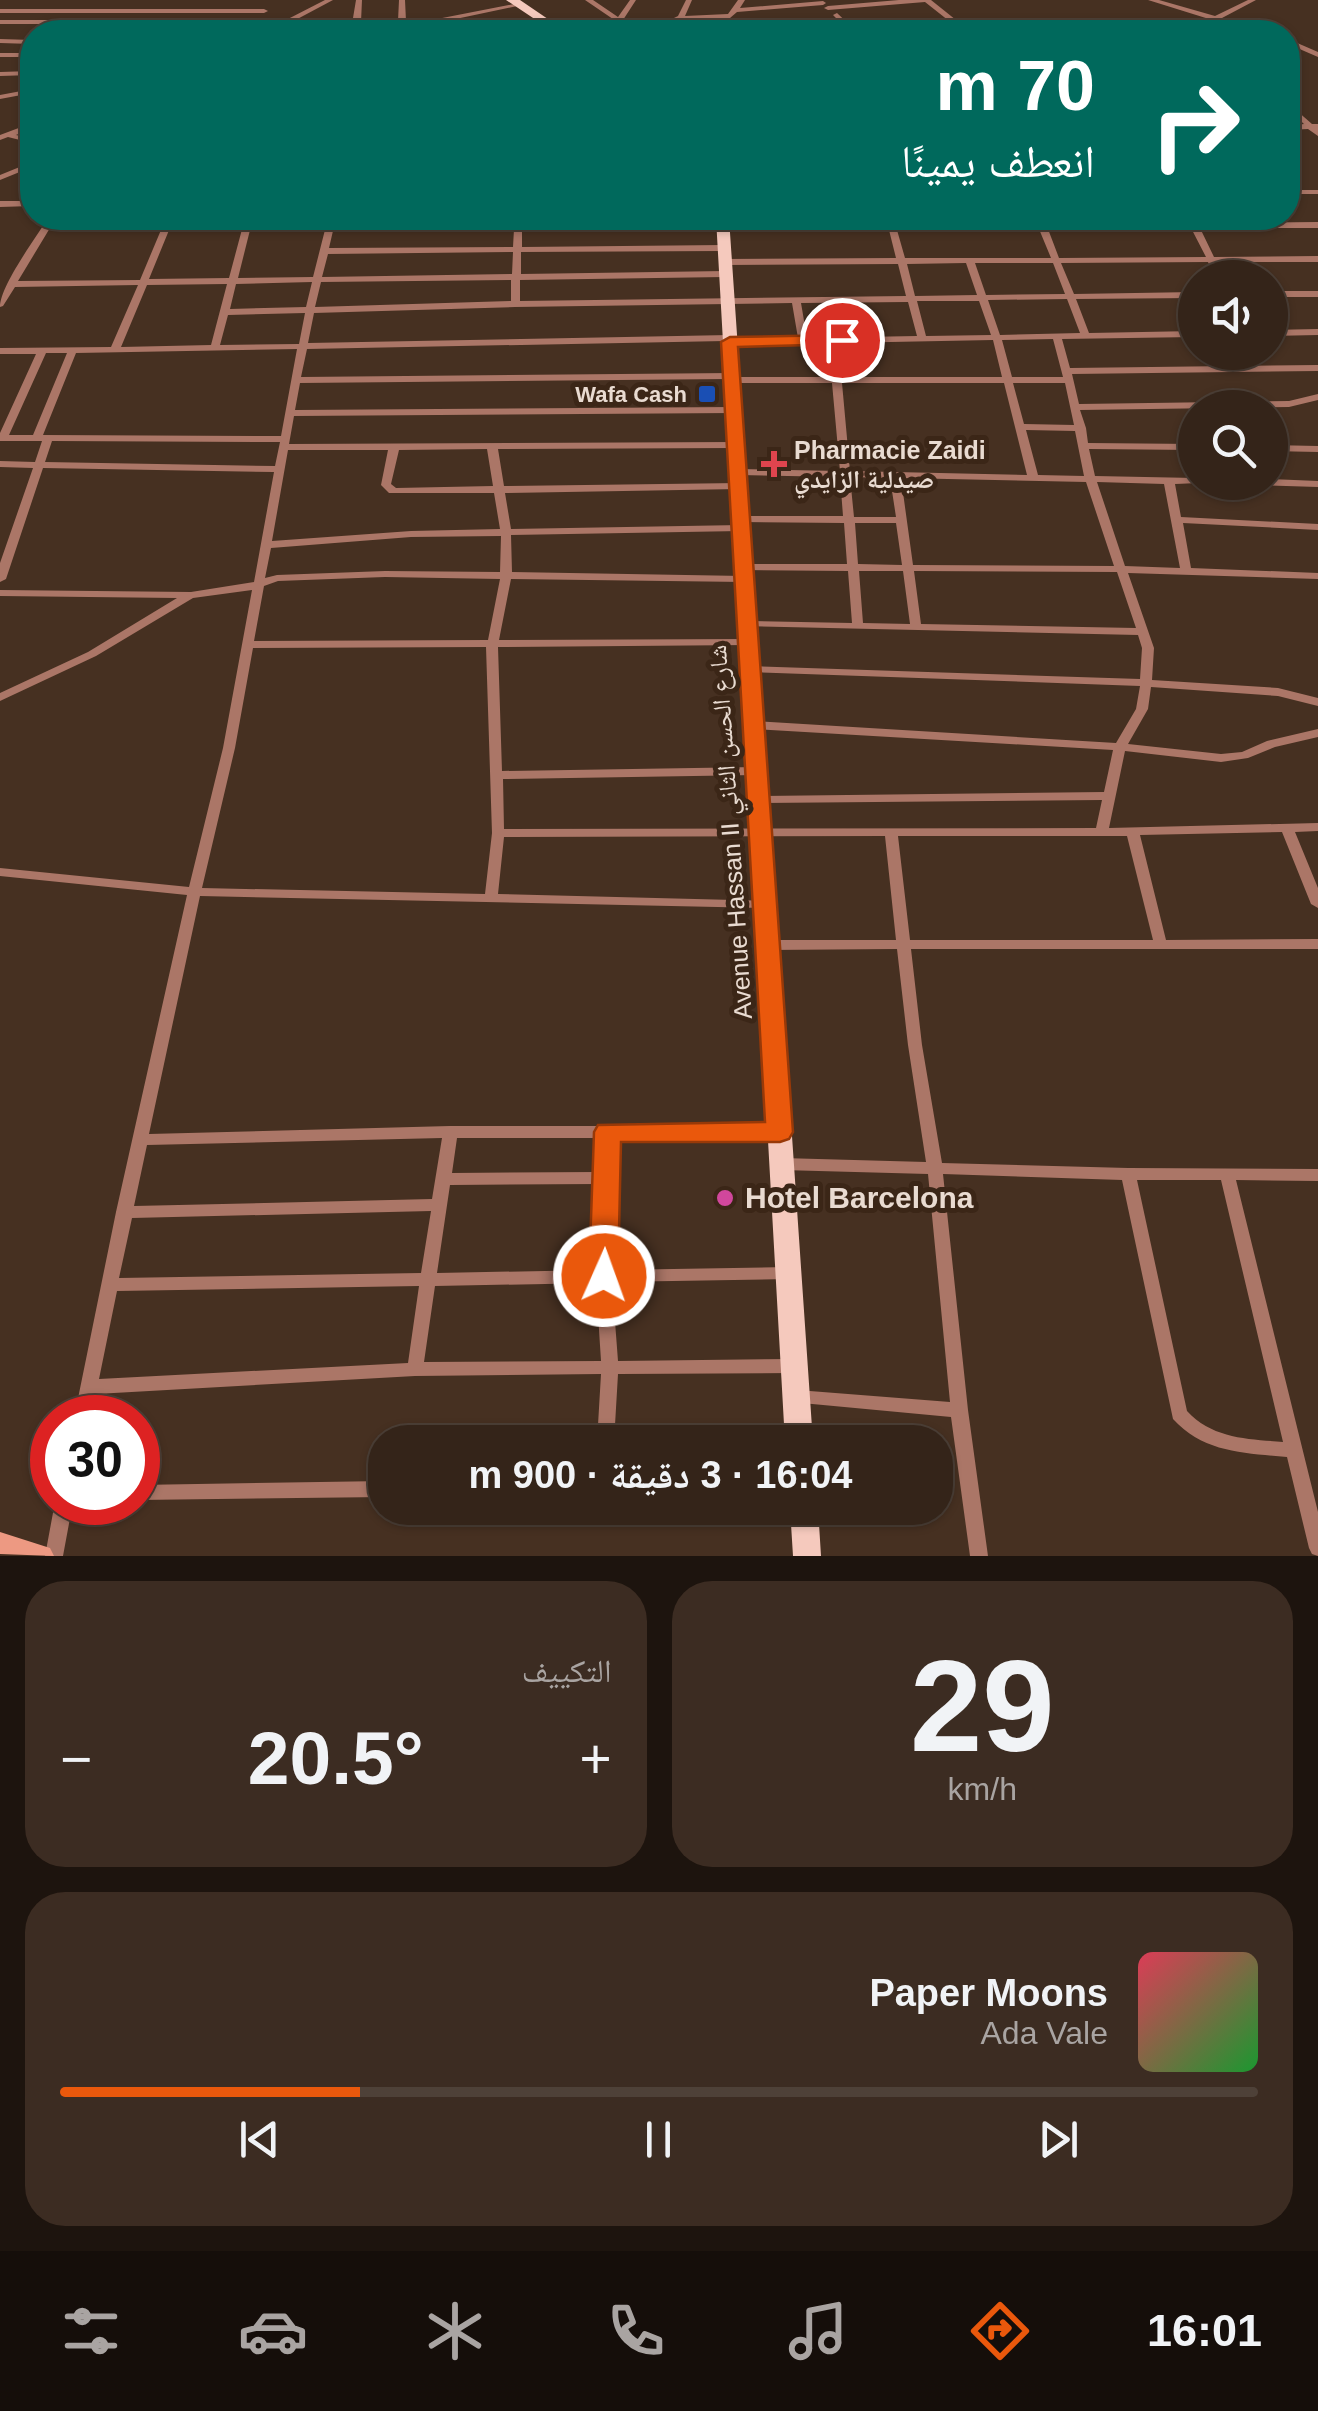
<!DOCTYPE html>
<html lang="ar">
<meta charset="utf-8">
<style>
:root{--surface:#342419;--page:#3c2c22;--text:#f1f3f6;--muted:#a9a4a2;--line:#4e4138;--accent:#ea580c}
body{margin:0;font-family:Helvetica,"Noto Naskh Arabic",sans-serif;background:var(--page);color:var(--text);direction:rtl;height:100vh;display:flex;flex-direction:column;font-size:38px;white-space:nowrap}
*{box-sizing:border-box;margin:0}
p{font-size:32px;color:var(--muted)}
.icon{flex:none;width:55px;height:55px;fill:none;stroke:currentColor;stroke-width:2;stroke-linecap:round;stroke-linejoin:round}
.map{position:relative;height:1556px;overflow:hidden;direction:ltr}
.panel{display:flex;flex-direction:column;gap:25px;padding:25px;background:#1d140e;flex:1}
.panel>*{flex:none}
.guide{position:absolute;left:20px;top:20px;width:1280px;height:210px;border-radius:40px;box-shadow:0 2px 8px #0004,0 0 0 2px var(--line);direction:rtl;background:#00695c;color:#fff;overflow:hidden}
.fabs{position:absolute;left:1178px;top:260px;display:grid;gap:20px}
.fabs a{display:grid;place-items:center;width:110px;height:110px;border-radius:50%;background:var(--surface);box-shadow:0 2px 8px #0004,0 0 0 2px var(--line);font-size:50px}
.speed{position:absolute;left:30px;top:1395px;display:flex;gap:20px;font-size:50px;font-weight:700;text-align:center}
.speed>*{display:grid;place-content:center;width:130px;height:130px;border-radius:50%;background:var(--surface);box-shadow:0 2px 8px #0004,0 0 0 2px var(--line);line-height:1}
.speed .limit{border:15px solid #d22;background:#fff;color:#111}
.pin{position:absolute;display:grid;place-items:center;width:85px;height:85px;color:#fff;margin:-42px;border:5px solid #fff;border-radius:50%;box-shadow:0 2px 10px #0007}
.me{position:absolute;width:110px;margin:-55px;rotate:2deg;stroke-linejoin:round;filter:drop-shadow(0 0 8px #0008)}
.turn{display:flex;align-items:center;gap:35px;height:210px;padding:0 40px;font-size:45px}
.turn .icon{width:130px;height:130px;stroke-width:2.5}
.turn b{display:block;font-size:70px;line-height:85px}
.big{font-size:75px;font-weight:700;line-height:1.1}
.panel .widget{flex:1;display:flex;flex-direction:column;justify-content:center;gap:15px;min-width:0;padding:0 35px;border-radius:40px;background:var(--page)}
.panel .dial{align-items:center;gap:0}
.dial b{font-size:130px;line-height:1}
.song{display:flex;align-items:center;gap:30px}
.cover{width:120px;height:120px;border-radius:15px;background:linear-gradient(135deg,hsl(350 70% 55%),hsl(130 70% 35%))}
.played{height:10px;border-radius:5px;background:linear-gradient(90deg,var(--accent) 25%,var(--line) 25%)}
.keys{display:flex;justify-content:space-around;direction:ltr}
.heat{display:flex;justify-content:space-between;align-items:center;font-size:55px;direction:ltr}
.panel .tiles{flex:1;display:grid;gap:25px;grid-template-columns:1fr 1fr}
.widget:last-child{grid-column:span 2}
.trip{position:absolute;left:368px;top:1425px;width:585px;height:100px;border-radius:40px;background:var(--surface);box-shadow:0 2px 8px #0004,0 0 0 2px var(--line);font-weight:700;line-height:100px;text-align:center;direction:rtl}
.tab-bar{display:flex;height:160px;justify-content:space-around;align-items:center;background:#150e0a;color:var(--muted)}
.tab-bar .icon{width:70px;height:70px}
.tab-bar .selected{color:var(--accent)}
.tab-bar b{font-size:45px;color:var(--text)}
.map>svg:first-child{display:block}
</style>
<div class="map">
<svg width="1318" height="1556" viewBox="0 0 1318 1556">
<rect width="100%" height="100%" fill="#463021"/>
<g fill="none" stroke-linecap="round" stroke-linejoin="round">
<!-- street -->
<path fill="#ab7667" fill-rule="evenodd" d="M 325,0 L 333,0 L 273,32 L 264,32 L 278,24 L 0,24 L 0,20 L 286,20 Z
M 356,0 L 362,0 L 361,22 L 398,21 L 399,0 L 405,0 L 406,21 L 432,20 L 519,3 L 522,5 L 432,24 L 361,26 L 360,32 L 354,32 L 352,24 Z
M 585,0 L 593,0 L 618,17 L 630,0 L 636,0 L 623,20 L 640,32 L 632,32 Z
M 686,0 L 692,0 L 685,16 L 728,14 L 738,0 L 745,0 L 740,8 L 823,1 L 826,3 L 823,5 L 737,12 L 730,18 L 683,20 L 677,32 L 671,32 L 676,20 L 674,18 L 678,16 Z
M 899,0 L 931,0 L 971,32 L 963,32 L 925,2 L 828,10 L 824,8 L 828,6 Z
M 1148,0 L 1159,0 L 1215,16 L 1248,0 L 1256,0 L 1222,18 L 1268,32 L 1258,32 L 1216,21 L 1193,32 L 1185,32 L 1209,19 Z
M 0,9 L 264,9 L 268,11 L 264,13 L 0,13 Z
M 837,13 L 857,32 L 850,32 L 840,22 L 724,32 L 701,32 L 705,30 L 836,18 L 833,15 Z
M 545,20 L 548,20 L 548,24 L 495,32 L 481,32 Z
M 0,39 L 32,40 L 32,44 L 0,43 Z
M 1288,39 L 1318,52 L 1318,57 L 1288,44 Z
M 0,53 L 32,53 L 32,57 L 0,57 Z
M 32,71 L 32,75 L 0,76 L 0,72 Z
M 32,89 L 32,93 L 0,99 L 0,95 Z
M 1288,103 L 1312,124 L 1318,124 L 1318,136 L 1308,129 L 1288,130 L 1288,126 L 1304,124 L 1288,109 Z
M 32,123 L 32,128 L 16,135 L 32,139 L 32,143 L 8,137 L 0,140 L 0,135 Z
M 32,162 L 32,167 L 0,180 L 0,175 Z
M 1288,190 L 1318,190 L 1318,194 L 1288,194 Z
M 0,201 L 32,201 L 32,206 L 0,207 Z
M 48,218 L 56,218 L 18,281 L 140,280 L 166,218 L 174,218 L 149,279 L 229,278 L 245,218 L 253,218 L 238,278 L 313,277 L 328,218 L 336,218 L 329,248 L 513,247 L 514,229 L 518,226 L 722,218 L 726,221 L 722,224 L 522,231 L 522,247 L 723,245 L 727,248 L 723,251 L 521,252 L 521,274 L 725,271 L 729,274 L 725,277 L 520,280 L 520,301 L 906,296 L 898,264 L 724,265 L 720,262 L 724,259 L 896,258 L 889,230 L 719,230 L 718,228 L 722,225 L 887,225 L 886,218 L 894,218 L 896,225 L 1037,224 L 1036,220 L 1040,218 L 1043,218 L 1046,224 L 1188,223 L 1187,220 L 1191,218 L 1194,218 L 1197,223 L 1318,222 L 1318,228 L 1200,228 L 1214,257 L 1318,256 L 1318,262 L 1217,262 L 1225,278 L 1216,278 L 1208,262 L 1061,263 L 1074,294 L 1195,292 L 1195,298 L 1076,299 L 1089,333 L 1195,331 L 1195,337 L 1062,339 L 1070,368 L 1318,365 L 1318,371 L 1072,374 L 1079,404 L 1289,401 L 1318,394 L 1318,400 L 1289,407 L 1080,410 L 1086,428 L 1088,443 L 1195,444 L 1195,450 L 1089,449 L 1095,476 L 1195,478 L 1195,482 L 1199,483 L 1175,484 L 1181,517 L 1318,524 L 1318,530 L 1183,523 L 1191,568 L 1318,573 L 1318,579 L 1128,573 L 1154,648 L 1152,680 L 1278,688 L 1318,698 L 1318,706 L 1278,696 L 1151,687 L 1148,709 L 1128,744 L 1221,754 L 1242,752 L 1267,741 L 1318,729 L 1318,737 L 1275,747 L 1248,758 L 1221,762 L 1125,751 L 1109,828 L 1318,823 L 1318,831 L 1295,832 L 1318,888 L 1318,908 L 1311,904 L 1282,832 L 1140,835 L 1166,940 L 1318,939 L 1318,949 L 911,949 L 922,1045 L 942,1163 L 1128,1168 L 1318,1169 L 1318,1181 L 1236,1180 L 1318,1512 L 1318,1556 L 1312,1554 L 1309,1548 L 1287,1457 C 1245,1453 1204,1453 1173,1419 L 1122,1180 L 943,1174 L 968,1410 L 988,1556 L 970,1556 L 951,1417 L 791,1402 L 789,1397 L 791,1392 L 797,1390 L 950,1402 L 928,1174 L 782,1170 L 777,1168 L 774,1164 L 777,1160 L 782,1158 L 926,1162 L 908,1045 L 897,949 L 768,950 L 763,948 L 761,945 L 763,942 L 768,940 L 896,940 L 885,836 L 504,837 L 498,894 L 770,901 L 772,904 L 770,907 L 765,908 L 200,896 L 149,1134 L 450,1126 L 779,1126 L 784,1128 L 787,1132 L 784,1136 L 779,1138 L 615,1138 L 612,1270 L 788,1267 L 794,1269 L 796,1273 L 794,1277 L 788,1279 L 612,1282 L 618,1361 L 794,1359 L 800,1361 L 802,1366 L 800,1371 L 794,1373 L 618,1374 L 614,1442 L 597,1442 L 601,1374 L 415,1376 L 96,1394 L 91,1418 L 74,1418 L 116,1212 L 187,895 L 0,876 L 0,868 L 189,887 L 223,748 L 252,590 L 193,598 L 96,656 L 0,701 L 0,693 L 88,652 L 177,598 L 0,596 L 0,590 L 191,592 L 254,582 L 274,472 L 43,468 L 6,579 L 0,582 L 0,563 L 33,468 L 0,467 L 0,461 L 35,462 L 42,441 L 0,441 L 0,433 L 36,354 L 0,354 L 0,348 L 111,347 L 138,285 L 15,287 L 3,306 L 0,307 C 0,286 35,239 48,218 ZM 1191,228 L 1206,257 L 1059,258 L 1048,229 ZM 1039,229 L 1051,258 L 905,258 L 897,230 ZM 513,252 L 512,274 L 322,277 L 328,254 ZM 966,263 L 977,295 L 915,296 L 907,264 ZM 975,263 L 1053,263 L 1065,294 L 986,295 ZM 511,280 L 511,301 L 315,307 L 321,282 ZM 312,282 L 306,307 L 230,309 L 236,284 ZM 227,284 L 211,345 L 121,347 L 147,285 ZM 1067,299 L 1080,333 L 1000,335 L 988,300 ZM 917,301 L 979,301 L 991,335 L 926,336 ZM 908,302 L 917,336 L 807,338 L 801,303 ZM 792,303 L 798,338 L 733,339 L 732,336 L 729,335 L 308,343 L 314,313 L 515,307 ZM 305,313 L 299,344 L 220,345 L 228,315 ZM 1053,339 L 1063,377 L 1012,377 L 1002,340 ZM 993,340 L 1002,377 L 736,377 L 735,374 L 732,373 L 301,377 L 307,349 L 725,341 L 726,344 L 729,345 ZM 297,349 L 281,436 L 43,435 L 76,353 ZM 46,353 L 67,353 L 33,435 L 9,435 ZM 728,379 L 729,382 L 732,383 L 832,383 L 840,471 L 739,469 L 734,472 L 739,475 L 840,477 L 843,516 L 741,516 L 736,519 L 741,522 L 844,523 L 847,564 L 744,564 L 739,567 L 744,570 L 848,571 L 852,623 L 747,621 L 741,624 L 743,626 L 1138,635 L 1142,648 L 1140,679 L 746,666 L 744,668 L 746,670 L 750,672 L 1140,686 L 1136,709 L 1116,743 L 754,721 L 748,725 L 754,729 L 1113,750 L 1104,792 L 758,796 L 752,800 L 754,803 L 1102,800 L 1096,828 L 504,829 L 503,779 L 756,775 L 762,771 L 756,767 L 502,771 L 498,647 L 748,645 L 754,642 L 748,639 L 499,640 L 511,579 L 744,582 L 750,579 L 744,576 L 512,572 L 511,535 L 741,531 L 746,528 L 741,525 L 511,529 L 505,493 L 739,489 L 744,486 L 739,483 L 504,486 L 498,449 L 736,448 L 741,445 L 736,442 L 289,444 L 294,416 L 734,413 L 739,410 L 734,407 L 295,410 L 300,383 ZM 842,383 L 1004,383 L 1027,475 L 850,471 ZM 1013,383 L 1065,383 L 1074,425 L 1024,424 ZM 1026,430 L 1075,431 L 1084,476 L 1038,475 ZM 52,441 L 280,442 L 275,466 L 45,462 ZM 487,449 L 493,486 L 396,488 L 391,484 L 399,450 ZM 288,450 L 388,450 L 381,485 L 389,493 L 494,493 L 500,529 L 411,531 L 272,541 ZM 850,477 L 890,478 L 896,517 L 854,517 ZM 901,478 L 1086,482 L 1114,566 L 913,565 ZM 1097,482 L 1164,484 L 1180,568 L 1125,566 ZM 855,523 L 896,523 L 902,565 L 858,564 ZM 501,536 L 500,572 L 385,571 L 277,575 L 265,578 L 271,548 L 411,537 ZM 859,571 L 903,571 L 910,624 L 863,623 ZM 914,571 L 1117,572 L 1136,628 L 921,624 ZM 385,577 L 500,579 L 488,640 L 254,641 L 264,586 L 278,581 ZM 486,647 L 492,833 L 485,894 L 202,888 L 235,748 L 253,648 ZM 898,836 L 1127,836 L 1153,940 L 910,940 ZM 442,1138 L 432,1199 L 134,1206 L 147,1145 ZM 457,1138 L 600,1138 L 599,1172 L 452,1173 ZM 1137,1180 L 1221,1180 L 1283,1442 C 1248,1439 1213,1439 1187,1411 ZM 599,1184 L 596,1270 L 437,1273 L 450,1185 ZM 431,1211 L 421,1273 L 119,1278 L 132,1218 ZM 596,1283 L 601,1361 L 424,1362 L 435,1286 ZM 419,1286 L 408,1363 L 99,1379 L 117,1291 Z
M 1270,291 L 1318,291 L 1318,297 L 1270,297 Z
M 1318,329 L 1318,335 L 1270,336 L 1270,330 Z
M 1270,445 L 1318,446 L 1318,452 L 1270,451 Z
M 1270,479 L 1318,481 L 1318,487 L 1257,485 L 1252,482 L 1270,482 Z
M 385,1481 L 385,1497 L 138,1500 L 138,1485 Z
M 55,1502 L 73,1502 L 63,1556 L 45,1556 Z"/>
<!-- secondary -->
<path fill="#ed9982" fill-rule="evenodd" d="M 0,1532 L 50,1548 L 54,1556 L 0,1554 Z"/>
<!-- primary -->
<path fill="#f5c9bd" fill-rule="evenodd" d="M 506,0 L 520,0 L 567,32 L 554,32 Z
M 716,218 L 729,218 L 813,1442 L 785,1442 Z
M 790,1508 L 818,1508 L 821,1556 L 793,1556 Z"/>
</g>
<!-- route -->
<path fill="#ea580c" stroke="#983908" stroke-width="2.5" d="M 842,335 L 849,337 L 849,344 L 738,347 L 793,1132 L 789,1139 L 780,1142 L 621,1142 L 618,1276 L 614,1284 L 604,1288 L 593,1284 L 589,1276 L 594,1132 L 598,1125 L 765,1122 L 721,342 L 730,337 Z"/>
<!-- markers -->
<rect fill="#1a4fb4" stroke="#3b2617" stroke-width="4" x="697" y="384" width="20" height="20" rx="5"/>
<path fill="#e0444e" stroke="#3b2617" stroke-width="4" d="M769 449h10v10h10v10h-10v10h-10v-10h-10v-10h10z"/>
<circle fill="#d1479c" stroke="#3b2617" stroke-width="4" cx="725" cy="1198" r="10"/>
<g text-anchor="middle" stroke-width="10" stroke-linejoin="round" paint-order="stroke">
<!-- far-poi labels -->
<g font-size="22" font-weight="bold" fill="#e9dbd1" stroke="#3b2617" text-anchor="end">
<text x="687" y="402">Wafa Cash</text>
</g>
<!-- poi labels -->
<g font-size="25" font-weight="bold" fill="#e9dbd1" stroke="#3b2617" text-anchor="start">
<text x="794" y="459">Pharmacie Zaidi<tspan x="794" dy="29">صيدلية الزايدي</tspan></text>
</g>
<!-- street labels -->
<g font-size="25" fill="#e9dbd1" stroke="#3b2617">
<text transform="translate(730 832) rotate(-94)" y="9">Avenue Hassan II شارع الحسن الثاني</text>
</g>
<!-- near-poi labels -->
<g font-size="30" font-weight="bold" fill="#e9dbd1" stroke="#3b2617" text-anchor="start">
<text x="745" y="1208">Hotel Barcelona</text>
</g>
</g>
</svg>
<div class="fabs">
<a><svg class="icon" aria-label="sound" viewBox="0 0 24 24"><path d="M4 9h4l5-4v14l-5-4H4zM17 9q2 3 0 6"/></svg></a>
<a><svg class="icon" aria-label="search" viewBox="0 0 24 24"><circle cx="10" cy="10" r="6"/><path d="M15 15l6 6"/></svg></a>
</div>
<div class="speed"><div class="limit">30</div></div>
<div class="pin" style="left:842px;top:340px;background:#d93025"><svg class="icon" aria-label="arrive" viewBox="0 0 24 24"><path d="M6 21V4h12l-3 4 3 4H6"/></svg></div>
<svg class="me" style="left:604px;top:1276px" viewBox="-20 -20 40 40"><circle r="17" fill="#ea580c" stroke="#fff" stroke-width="3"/><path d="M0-11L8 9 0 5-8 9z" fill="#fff"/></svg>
<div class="trip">16:04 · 3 دقيقة · 900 m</div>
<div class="guide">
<div class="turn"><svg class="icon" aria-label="right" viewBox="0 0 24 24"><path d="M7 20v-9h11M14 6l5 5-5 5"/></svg><div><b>70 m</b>انعطف يمينًا</div></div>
</div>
</div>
<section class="panel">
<div class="tiles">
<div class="widget dial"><b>29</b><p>km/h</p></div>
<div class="widget"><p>التكييف</p>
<div class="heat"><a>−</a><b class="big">20.5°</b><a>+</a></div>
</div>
<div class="widget">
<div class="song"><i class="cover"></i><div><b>Paper Moons</b><p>Ada Vale</p></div></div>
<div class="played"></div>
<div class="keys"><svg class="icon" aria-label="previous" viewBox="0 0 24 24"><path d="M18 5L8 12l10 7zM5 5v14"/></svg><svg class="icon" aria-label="pause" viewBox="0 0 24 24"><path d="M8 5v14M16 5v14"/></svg><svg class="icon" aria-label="next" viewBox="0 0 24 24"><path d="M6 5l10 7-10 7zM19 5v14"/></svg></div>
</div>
</div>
</section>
<nav class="tab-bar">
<b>16:01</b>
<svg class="icon selected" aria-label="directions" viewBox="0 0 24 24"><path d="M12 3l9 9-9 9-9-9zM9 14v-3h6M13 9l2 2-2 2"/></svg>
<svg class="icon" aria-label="music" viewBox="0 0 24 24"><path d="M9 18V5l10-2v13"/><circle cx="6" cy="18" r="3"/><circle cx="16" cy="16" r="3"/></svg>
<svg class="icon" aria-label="phone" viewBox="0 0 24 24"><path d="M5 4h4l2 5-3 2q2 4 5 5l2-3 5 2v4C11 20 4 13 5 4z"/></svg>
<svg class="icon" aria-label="climate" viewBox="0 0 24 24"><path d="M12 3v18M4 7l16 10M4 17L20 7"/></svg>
<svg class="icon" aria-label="car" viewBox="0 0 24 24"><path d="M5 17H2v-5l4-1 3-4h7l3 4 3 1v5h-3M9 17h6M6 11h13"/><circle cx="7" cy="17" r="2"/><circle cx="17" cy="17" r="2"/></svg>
<svg class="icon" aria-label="filters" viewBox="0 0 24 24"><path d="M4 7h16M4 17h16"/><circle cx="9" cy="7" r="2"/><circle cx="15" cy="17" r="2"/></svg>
</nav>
